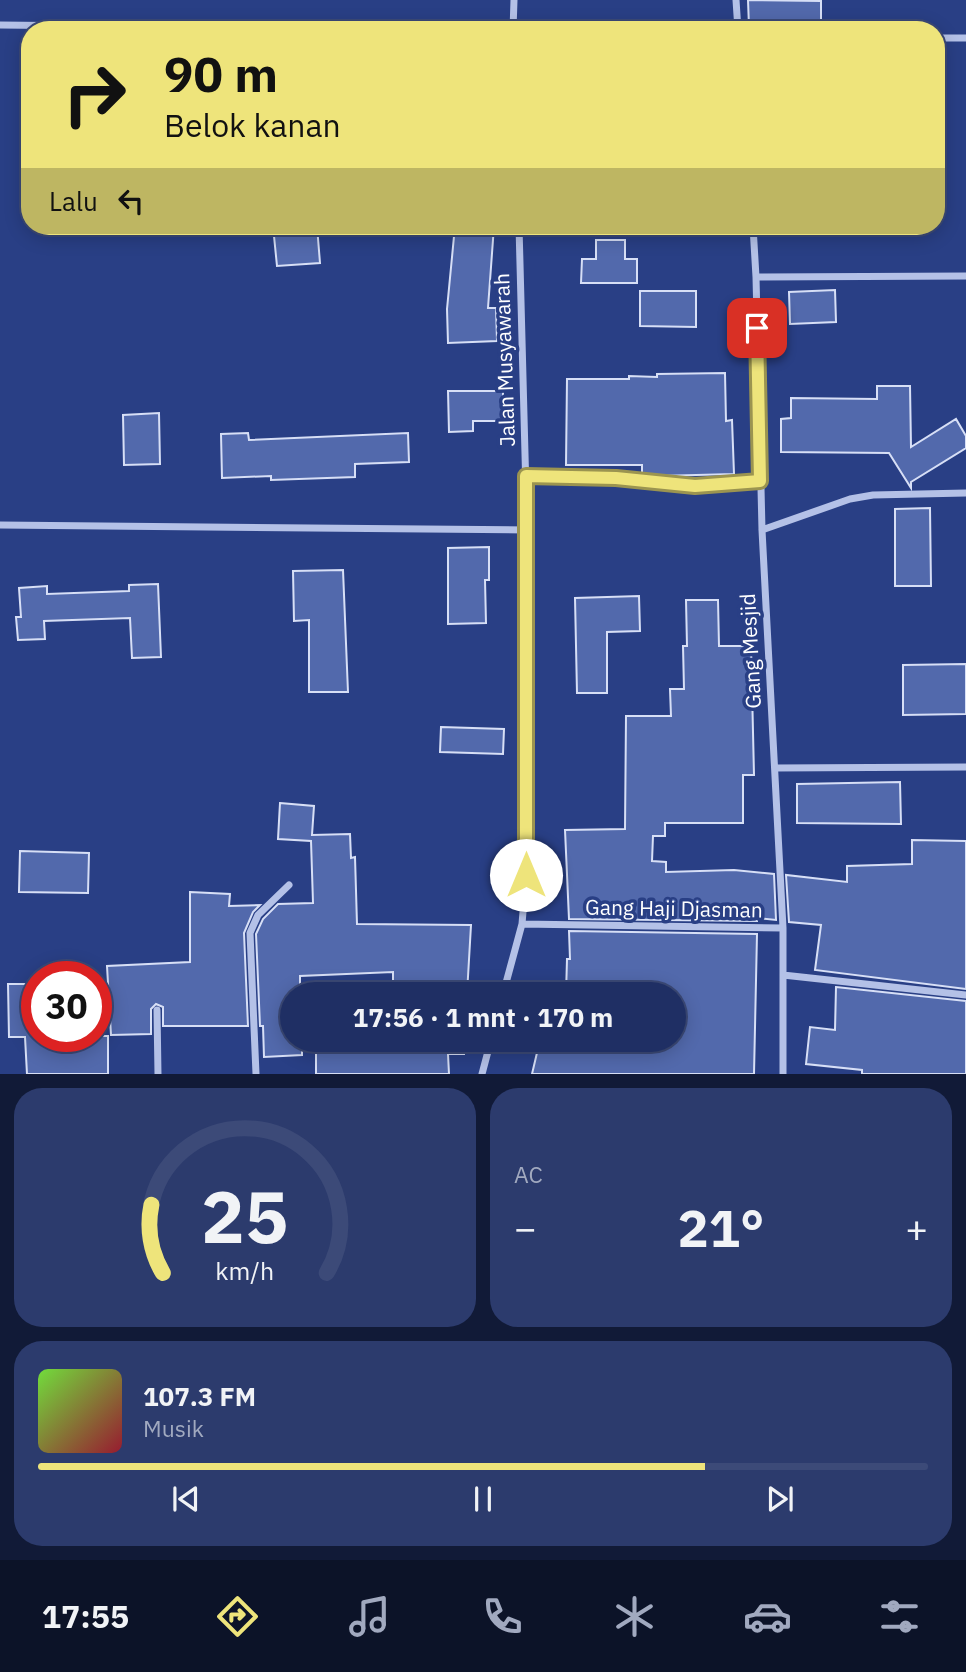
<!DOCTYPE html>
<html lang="id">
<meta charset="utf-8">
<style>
:root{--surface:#1f2f64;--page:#2c3b6d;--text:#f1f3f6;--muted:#a1a9bf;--line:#3c4a78;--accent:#eee47b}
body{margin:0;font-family:"IBM Plex Sans",sans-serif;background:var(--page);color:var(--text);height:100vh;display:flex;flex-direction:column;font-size:26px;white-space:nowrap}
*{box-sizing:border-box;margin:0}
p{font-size:23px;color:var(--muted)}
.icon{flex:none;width:38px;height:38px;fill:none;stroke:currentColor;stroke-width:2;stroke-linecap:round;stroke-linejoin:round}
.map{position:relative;height:1074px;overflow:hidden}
.side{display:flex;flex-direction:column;gap:14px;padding:14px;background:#111a37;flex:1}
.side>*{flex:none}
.guide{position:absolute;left:21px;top:21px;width:924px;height:214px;border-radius:28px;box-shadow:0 4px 18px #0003,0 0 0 2px var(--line);background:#eee47b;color:#111;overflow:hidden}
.speed{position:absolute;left:21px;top:961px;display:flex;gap:14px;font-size:35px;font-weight:700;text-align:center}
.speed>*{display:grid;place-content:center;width:91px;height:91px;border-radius:50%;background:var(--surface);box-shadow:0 4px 18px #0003,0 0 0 2px var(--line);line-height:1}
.speed .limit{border:10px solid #d22;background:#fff;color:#111}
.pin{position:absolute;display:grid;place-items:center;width:60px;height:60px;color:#fff;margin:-30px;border-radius:14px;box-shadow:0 4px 10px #0006}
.me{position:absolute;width:77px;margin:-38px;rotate:0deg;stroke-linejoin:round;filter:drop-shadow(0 0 5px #0008)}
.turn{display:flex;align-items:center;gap:24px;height:147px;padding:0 28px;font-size:32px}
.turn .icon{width:91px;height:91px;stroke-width:2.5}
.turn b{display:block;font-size:49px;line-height:60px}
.then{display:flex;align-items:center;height:66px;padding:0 28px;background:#0003;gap:14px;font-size:26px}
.big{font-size:52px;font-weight:700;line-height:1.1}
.side .widget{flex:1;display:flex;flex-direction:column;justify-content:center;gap:10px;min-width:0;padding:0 24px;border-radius:28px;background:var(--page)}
.side .dial{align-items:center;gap:0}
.dial svg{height:182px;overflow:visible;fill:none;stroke:var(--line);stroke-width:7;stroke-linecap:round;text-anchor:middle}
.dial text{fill:var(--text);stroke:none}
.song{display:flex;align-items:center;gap:21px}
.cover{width:84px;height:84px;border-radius:10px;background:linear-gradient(135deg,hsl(100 70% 55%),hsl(350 70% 35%))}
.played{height:7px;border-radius:4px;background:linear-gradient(90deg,var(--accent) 75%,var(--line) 75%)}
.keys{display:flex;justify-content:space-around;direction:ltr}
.heat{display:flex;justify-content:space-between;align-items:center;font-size:38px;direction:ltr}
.side .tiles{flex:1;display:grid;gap:14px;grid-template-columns:1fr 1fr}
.widget:last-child{grid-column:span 2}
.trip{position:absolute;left:280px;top:982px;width:406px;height:70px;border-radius:35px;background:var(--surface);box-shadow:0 4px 18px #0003,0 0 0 2px var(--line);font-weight:700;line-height:70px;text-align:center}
.dock{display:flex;height:112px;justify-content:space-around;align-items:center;background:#0c1328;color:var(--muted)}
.dock .icon{width:49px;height:49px}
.dock .selected{color:var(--accent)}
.dock b{font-size:32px;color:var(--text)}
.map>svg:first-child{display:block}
</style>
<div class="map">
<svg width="966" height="1074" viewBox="0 0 966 1074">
<rect width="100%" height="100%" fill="#293f85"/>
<!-- building -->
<path fill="#5269ac" stroke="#d7dff6" stroke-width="2" d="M 748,0 L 821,1 L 821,25 L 749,27 Z
M 273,226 L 317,226 L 320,263 L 277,266 Z
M 455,226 L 494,226 L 488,308 L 496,308 L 497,341 L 448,343 L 447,309 Z
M 596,240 L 625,240 L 625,259 L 637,259 L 637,283 L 581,283 L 582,259 L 596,259 Z
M 835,290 L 836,322 L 790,324 L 789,292 Z
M 640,291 L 696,291 L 696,327 L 640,326 Z
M 725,373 L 726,421 L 732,420 L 734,474 L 658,476 L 642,475 L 642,465 L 566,465 L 567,379 L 629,379 L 629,376 L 657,377 L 657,374 Z
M 877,386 L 910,386 L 911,447 L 956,419 L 966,436 L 966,448 L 911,482 L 911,488 L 889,453 L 781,452 L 781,419 L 791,418 L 791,398 L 877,399 Z
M 448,391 L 503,391 L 503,421 L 473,421 L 473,431 L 449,432 Z
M 159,413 L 160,464 L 124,465 L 123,415 Z
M 248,433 L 249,440 L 408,433 L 409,462 L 355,464 L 355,477 L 271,480 L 271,476 L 222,478 L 221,434 Z
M 930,508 L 931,586 L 895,586 L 895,509 Z
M 489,547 L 489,580 L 485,580 L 486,623 L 448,624 L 448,548 Z
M 343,570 L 348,692 L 309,692 L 309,620 L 294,621 L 293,571 Z
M 158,584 L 161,657 L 132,658 L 130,618 L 44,621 L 45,639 L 18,640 L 16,617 L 21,617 L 19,588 L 47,586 L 47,594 L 129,591 L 129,585 Z
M 639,596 L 640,631 L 607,632 L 607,693 L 577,693 L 575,598 Z
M 686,600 L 718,600 L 719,646 L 751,646 L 754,775 L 743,775 L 743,823 L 665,823 L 665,836 L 653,836 L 652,861 L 666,862 L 666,872 L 734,870 L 774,874 L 776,920 L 757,918 L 757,921 L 569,919 L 565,830 L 625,829 L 626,716 L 671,716 L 670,689 L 684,689 L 683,646 L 687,646 Z
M 966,664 L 966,714 L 903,715 L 903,665 Z
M 441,727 L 504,729 L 503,754 L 440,752 Z
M 900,782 L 901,824 L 797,823 L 797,784 Z
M 280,803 L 314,806 L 312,835 L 350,834 L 351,858 L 355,857 L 357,924 L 471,925 L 467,994 L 393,994 L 393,972 L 300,976 L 300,994 L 292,994 L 292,1040 L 302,1040 L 302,1055 L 264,1057 L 263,1026 L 260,1026 L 256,934 L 263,919 L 278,904 L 313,903 L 311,841 L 278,839 Z
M 912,840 L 966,841 L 966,989 L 815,970 L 821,925 L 789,922 L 786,875 L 847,882 L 847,866 L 912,864 Z
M 20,851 L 89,853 L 88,893 L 19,892 Z
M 190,892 L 230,894 L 229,906 L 260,905 L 253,912 L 244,933 L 248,1026 L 163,1026 L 163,1007 L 156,1004 L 151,1009 L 151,1034 L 111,1035 L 107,966 L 190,962 Z
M 569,931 L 757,934 L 754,1074 L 532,1074 L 540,1040 L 674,1040 L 674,994 L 566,994 L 567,959 L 570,959 Z
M 8,984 L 37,984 L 37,1036 L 108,1036 L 108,1074 L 27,1074 L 25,1037 L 9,1037 Z
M 836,987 L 966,1001 L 966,1074 L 862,1074 L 862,1070 L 806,1064 L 810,1027 L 835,1030 Z
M 362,1040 L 465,1040 L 464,1054 L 448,1054 L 449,1074 L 316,1074 L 316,1049 L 362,1050 Z"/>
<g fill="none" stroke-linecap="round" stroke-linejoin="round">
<!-- street -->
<path stroke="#b4c1e7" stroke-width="7" d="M 736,0 L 738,30
M 0,25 L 485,30
M 513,30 L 514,0
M 936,38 L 966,38
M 753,226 L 756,277 L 762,530 L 783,928 L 783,1074
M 756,277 L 966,276
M 526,476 L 616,478 L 695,486 L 760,481
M 0,525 L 527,530
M 762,530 L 850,499 L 873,495 L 966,493
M 775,768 L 966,767
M 522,924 L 783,928
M 783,975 L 966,995
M 503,994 L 522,924 L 526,875 L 527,530 L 519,226
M 157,1010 L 158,1074
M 256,1074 L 250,933 L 258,915 L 289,885
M 482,1074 L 491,1040"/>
</g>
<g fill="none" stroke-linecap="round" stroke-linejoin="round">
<!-- route casing -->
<g stroke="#9b9450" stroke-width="18">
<path id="route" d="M 526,875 L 526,476 L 616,478 L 695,486 L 760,481 L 757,328"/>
</g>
<!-- route -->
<use href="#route" stroke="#eee47b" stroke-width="12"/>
</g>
<g text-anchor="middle" stroke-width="7" stroke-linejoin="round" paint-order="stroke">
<!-- street labels -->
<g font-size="21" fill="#fff" stroke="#293f85">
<text transform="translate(505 360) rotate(-92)" y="7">Jalan Musyawarah</text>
<text transform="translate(751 651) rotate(-93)" y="7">Gang Mesjid</text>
<text transform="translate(674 909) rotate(1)" y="7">Gang Haji Djasman</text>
</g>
</g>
</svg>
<div class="speed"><div class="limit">30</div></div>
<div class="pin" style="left:757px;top:328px;background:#d93025"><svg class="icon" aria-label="arrive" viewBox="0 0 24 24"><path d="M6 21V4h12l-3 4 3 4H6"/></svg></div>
<svg class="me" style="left:526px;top:875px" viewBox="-20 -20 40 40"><circle r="19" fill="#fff"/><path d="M0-13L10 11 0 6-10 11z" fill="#eee47b"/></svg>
<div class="trip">17:56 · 1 mnt · 170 m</div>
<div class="guide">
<div class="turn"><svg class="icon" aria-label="right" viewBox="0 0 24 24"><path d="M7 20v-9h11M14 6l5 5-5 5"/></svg><div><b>90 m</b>Belok kanan</div></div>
<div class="then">Lalu<svg class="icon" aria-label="left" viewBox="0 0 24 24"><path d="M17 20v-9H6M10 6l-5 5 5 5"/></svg></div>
</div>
</div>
<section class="side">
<div class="tiles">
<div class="widget dial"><svg viewBox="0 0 100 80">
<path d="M14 69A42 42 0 1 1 86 69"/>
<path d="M14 69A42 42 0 0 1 9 39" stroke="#eee47b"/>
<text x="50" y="56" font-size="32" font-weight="700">25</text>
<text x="50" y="72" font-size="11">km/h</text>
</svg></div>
<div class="widget"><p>AC</p>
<div class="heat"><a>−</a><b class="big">21°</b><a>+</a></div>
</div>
<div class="widget">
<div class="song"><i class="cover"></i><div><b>107.3 FM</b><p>Musik</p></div></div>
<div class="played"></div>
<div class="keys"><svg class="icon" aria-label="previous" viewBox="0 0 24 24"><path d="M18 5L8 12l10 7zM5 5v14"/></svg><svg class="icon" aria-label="pause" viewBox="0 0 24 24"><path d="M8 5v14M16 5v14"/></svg><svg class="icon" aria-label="next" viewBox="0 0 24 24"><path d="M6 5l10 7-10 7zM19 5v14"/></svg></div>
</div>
</div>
</section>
<nav class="dock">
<b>17:55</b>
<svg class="icon selected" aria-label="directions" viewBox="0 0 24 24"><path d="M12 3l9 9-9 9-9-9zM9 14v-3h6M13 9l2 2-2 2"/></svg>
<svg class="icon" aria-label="music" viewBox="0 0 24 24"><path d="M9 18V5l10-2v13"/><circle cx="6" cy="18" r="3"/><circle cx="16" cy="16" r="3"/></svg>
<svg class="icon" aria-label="phone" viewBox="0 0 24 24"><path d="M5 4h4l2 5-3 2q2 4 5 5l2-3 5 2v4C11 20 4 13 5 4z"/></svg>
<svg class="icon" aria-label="climate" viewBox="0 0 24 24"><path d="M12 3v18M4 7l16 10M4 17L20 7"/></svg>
<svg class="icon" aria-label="car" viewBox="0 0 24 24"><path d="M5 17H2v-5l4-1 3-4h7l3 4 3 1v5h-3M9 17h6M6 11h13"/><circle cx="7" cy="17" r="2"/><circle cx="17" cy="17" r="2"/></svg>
<svg class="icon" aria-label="filters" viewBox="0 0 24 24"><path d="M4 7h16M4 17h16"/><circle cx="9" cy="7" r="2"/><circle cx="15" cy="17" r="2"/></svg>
</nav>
